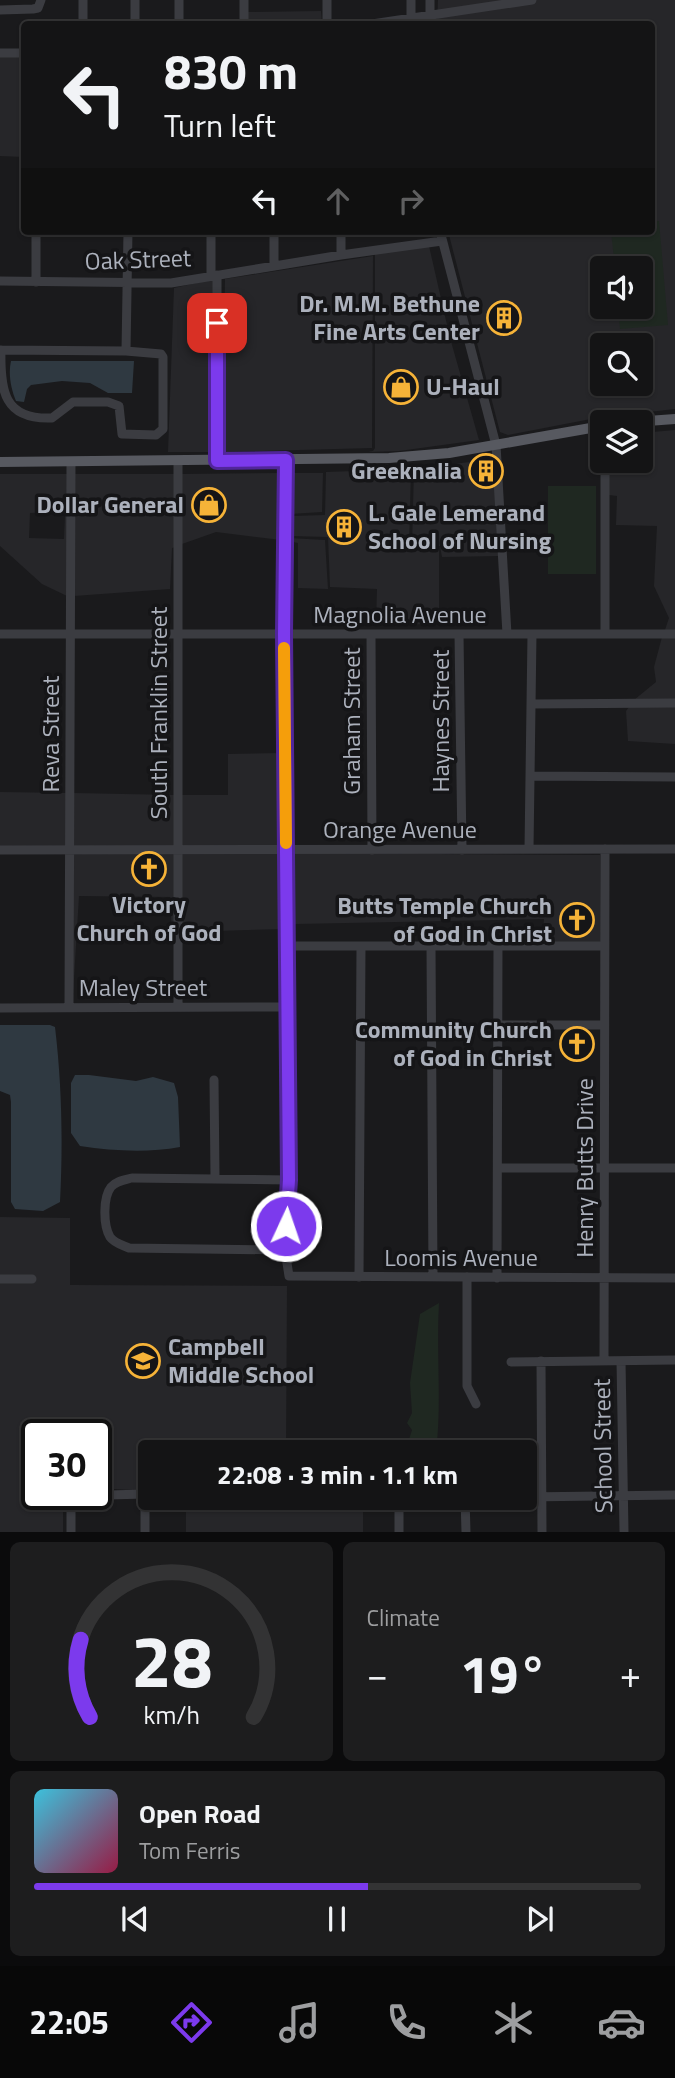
<!DOCTYPE html>
<meta charset="utf-8">
<style>
:root{--surface:#141415;--page:#1d1d1e;--text:#f1f3f6;--muted:#9d9ea0;--line:#333334;--accent:#7c3aed}
body{margin:0;font-family:"Titillium Web",sans-serif;background:var(--page);color:var(--text);height:100vh;display:flex;flex-direction:column;font-size:26px;white-space:nowrap}
*{box-sizing:border-box;margin:0}
p{font-size:23px;color:var(--muted)}
.icon{flex:none;width:38px;height:38px;fill:none;stroke:currentColor;stroke-width:2;stroke-linecap:round;stroke-linejoin:round}
.map{position:relative;height:1532px;overflow:hidden}
.details{display:flex;flex-direction:column;gap:10px;padding:10px;background:#0b0b0c;flex:1}
.details>*{flex:none}
.guide{position:absolute;left:21px;top:21px;width:634px;height:214px;border-radius:7px;box-shadow:0 2px 5px #0004,0 0 0 2px var(--line);background:#141415;color:var(--text);overflow:hidden}
.buttons{position:absolute;left:590px;top:256px;display:grid;gap:14px}
.buttons a{display:grid;place-items:center;width:63px;height:63px;border-radius:7px;background:var(--surface);box-shadow:0 2px 5px #0004,0 0 0 2px var(--line);font-size:35px}
.speed{position:absolute;left:21px;top:1419px;display:flex;gap:14px;font-size:35px;font-weight:700;text-align:center}
.speed>*{display:grid;place-content:center;width:91px;height:91px;border-radius:50%;background:var(--surface);box-shadow:0 2px 5px #0004,0 0 0 2px var(--line);line-height:1}
.speed .limit{border:4px solid #111;border-radius:10px;background:#fff;color:#111}
.pin{position:absolute;display:grid;place-items:center;width:60px;height:60px;color:#fff;margin:-30px;border-radius:14px;box-shadow:0 4px 10px #0006}
.me{position:absolute;width:77px;margin:-38px;rotate:3deg;stroke-linejoin:round;filter:drop-shadow(0 0 5px #0008)}
.turn{display:flex;align-items:center;gap:24px;height:147px;padding:0 28px;font-size:32px}
.turn .icon{width:91px;height:91px;stroke-width:2.5}
.turn b{display:block;font-size:49px;line-height:60px}
.lanes{display:flex;align-items:center;height:66px;padding:0 28px;background:#0003;justify-content:center;gap:35px;direction:ltr}
.lanes .off{opacity:.35}
.big{font-size:52px;font-weight:700;line-height:1.1}
.details .tile{flex:1;display:flex;flex-direction:column;justify-content:center;gap:10px;min-width:0;padding:0 24px;border-radius:10px;background:var(--page)}
.details .dial{align-items:center;gap:0}
.dial svg{height:182px;overflow:visible;fill:none;stroke:var(--line);stroke-width:7;stroke-linecap:round;text-anchor:middle}
.dial text{fill:var(--text);stroke:none}
.song{display:flex;align-items:center;gap:21px}
.cover{width:84px;height:84px;border-radius:10px;background:linear-gradient(135deg,hsl(190 70% 55%),hsl(340 70% 35%))}
.played{height:7px;border-radius:4px;background:linear-gradient(90deg,var(--accent) 55%,var(--line) 55%)}
.keys{display:flex;justify-content:space-around;direction:ltr}
.heat{display:flex;justify-content:space-between;align-items:center;font-size:38px;direction:ltr}
.details .tiles{flex:1;display:grid;gap:10px;grid-template-columns:1fr 1fr}
.tile:last-child{grid-column:span 2}
.trip{position:absolute;left:138px;top:1440px;width:399px;height:70px;border-radius:7px;background:var(--surface);box-shadow:0 2px 5px #0004,0 0 0 2px var(--line);font-weight:700;line-height:70px;text-align:center}
.menu{display:flex;height:112px;justify-content:space-around;align-items:center;background:#080808;color:var(--muted)}
.menu .icon{width:49px;height:49px}
.menu .current{color:var(--accent)}
.menu b{font-size:32px;color:var(--text)}
.map>svg:first-child{display:block}
</style>
<div class="map">
<svg width="675" height="1532" viewBox="0 0 675 1532">
<rect width="100%" height="100%" fill="#1a1a1c"/>
<!-- built -->
<path fill="#262629" fill-rule="evenodd" d="M 438,0 L 675,0 L 675,409 L 596,418 L 508,435 L 500,432 L 448,231 L 651,231 L 651,24 L 437,24 ZM 602,268 L 640,268 L 640,306 L 602,306 ZM 602,345 L 640,345 L 640,383 L 602,383 Z
M 321,11 L 322,24 L 247,24 L 247,12 Z
M 0,57 L 24,57 L 24,157 L 0,156 Z
M 429,246 L 450,338 L 479,440 L 399,451 L 368,452 L 373,451 L 375,448 L 375,254 Z
M 373,256 L 372,448 L 222,452 L 225,279 Z
M 214,279 L 214,452 L 168,452 L 174,288 Z
M 675,430 L 675,630 L 665,630 L 669,618 L 654,586 L 657,526 L 616,525 L 617,496 L 609,495 L 609,460 L 640,460 L 641,433 Z
M 493,459 L 499,556 L 442,557 L 440,546 L 412,546 L 414,469 Z
M 411,469 L 409,549 L 439,549 L 439,624 L 376,625 L 377,589 L 330,587 L 328,537 L 291,536 L 292,516 L 325,515 L 326,472 Z
M 282,473 L 281,540 L 216,532 L 182,544 L 181,474 Z
M 289,473 L 323,473 L 322,512 L 290,514 L 289,538 L 325,540 L 328,589 L 298,588 L 298,543 L 288,541 Z
M 0,474 L 67,474 L 67,596 L 42,584 L 0,546 ZM 62,512 L 65,515 L 64,539 L 29,538 L 30,513 Z
M 74,474 L 175,474 L 176,547 L 172,548 L 170,589 L 74,596 Z
M 662,637 L 675,637 L 675,700 L 634,700 L 656,682 L 654,667 Z
M 629,707 L 675,707 L 675,744 L 628,741 L 626,711 Z
M 282,753 L 282,846 L 181,847 L 181,795 L 228,795 L 228,754 Z
M 0,792 L 67,793 L 67,847 L 0,847 Z
M 74,793 L 174,795 L 174,846 L 74,847 Z
M 282,853 L 284,929 L 181,932 L 181,854 Z
M 289,853 L 600,855 L 601,942 L 542,942 L 544,919 L 296,924 L 290,926 Z
M 74,854 L 174,854 L 175,932 L 172,932 L 170,897 L 79,896 L 73,995 Z
M 0,1217 L 70,1218 L 70,1285 L 287,1286 L 286,1452 L 150,1452 L 150,1491 L 96,1488 L 96,1435 L 37,1435 L 37,1494 L 63,1495 L 63,1532 L 0,1532 Z
M 156,1498 L 286,1498 L 286,1501 L 363,1503 L 363,1532 L 186,1532 L 186,1500 L 156,1500 Z"/>
<!-- green -->
<path fill="#1f2821" d="M 659,221 L 668,325 L 620,329 L 618,306 L 640,306 L 640,268 L 615,268 L 611,231 L 651,231 L 651,222 Z
M 548,486 L 596,486 L 596,574 L 548,574 Z
M 439,1303 C 436,1353 442,1403 436,1452 L 405,1452 L 412,1430 L 407,1423 L 412,1413 L 410,1383 L 420,1314 Z"/>
<!-- water -->
<path fill="#2f3941" d="M 11,361 L 134,361 L 132,393 L 108,393 L 90,383 L 62,381 L 31,385 L 27,389 L 24,402 L 16,401 C 11,389 8,374 11,361 Z
M 0,1025 L 50,1025 L 55,1027 C 62,1086 63,1143 60,1202 L 43,1211 L 15,1209 L 11,1202 L 11,1102 L 10,1095 L 0,1091 Z
M 75,1075 L 89,1075 L 136,1081 L 153,1077 L 174,1083 L 178,1097 L 180,1147 C 148,1153 113,1151 80,1146 L 71,1133 L 71,1083 Z"/>
<g fill="none" stroke-linecap="round" stroke-linejoin="round">
<!-- minor -->
<path stroke="#3b3c41" stroke-width="9" d="M 0,10 L 33,9 L 38,8 L 41,0
M 411,23 L 411,0
M 83,24 L 83,0
M 135,24 L 135,0
M 179,24 L 179,0
M 244,24 L 244,0
M 327,24 L 327,0
M 372,24 L 532,0
M 430,24 L 430,0
M 0,53 L 24,53
M 211,231 L 211,276
M 440,231 L 496,445 L 507,634
M 341,255 L 341,231
M 274,266 L 274,231
M 0,281 L 171,283 L 341,255 L 442,241
M 36,282 L 36,231
M 0,350 L 126,351 L 161,354 L 163,357 L 163,429 L 156,435 L 122,434 L 119,406 L 108,402 L 73,402 L 52,418 C 4,420 0,391 1,350
M 126,351 L 128,231
M 286,460 L 284,634 L 289,1180 L 285,1250 L 289,1276 L 675,1278
M 178,461 L 178,1007
M 217,461 L 217,275
M 0,634 L 675,634
M 371,634 L 372,850
M 459,634 L 462,850
M 605,634 L 605,460
M 531,704 L 675,703
M 530,776 L 675,777
M 529,849 L 532,634
M 0,850 L 675,849
M 287,946 L 604,946
M 431,946 L 433,1277
M 69,1007 L 71,462
M 0,1008 L 287,1007
M 498,1025 L 604,1025
M 214,1080 L 215,1177
M 498,1168 L 675,1168
M 285,1250 L 129,1248 C 122,1245 114,1243 110,1237 C 103,1225 103,1197 111,1187 C 116,1181 124,1180 132,1178 L 289,1180
M 359,1277 L 361,946
M 467,1277 L 467,1386 L 476,1404
M 497,1278 L 498,946
M 0,1279 L 32,1279
M 541,1361 L 542,1532
M 604,1361 L 605,849
M 621,1361 L 624,1531
M 511,1362 L 675,1360
M 525,1497 L 675,1495
M 465,1498 L 466,1532
M 71,1532 L 71,1496 L 145,1494 L 145,1532
M 399,1532 L 399,1498 L 418,1498"/>
<!-- major -->
<path stroke="#575960" stroke-width="10" d="M 634,422 L 675,419
M 0,462 L 389,458 L 449,453 L 602,426"/>
</g>
<g fill="none" stroke-linecap="round" stroke-linejoin="round">
<!-- route casing -->
<g stroke="#51269a" stroke-width="18">
<path id="route" d="M 217,323 L 217,461 L 286,460 L 284,634 L 289,1180 L 286,1226"/>
</g>
<!-- route -->
<use href="#route" stroke="#7c3aed" stroke-width="12"/>
<!-- slow -->
<path stroke="#f59e0b" stroke-width="12" d="M 284,648 L 286,843"/>
</g>
<!-- icons -->
<defs>
<g id="building-ring" transform="scale(1.75)"><circle r="9.5" fill="#151517" stroke="#f6b338" stroke-width="1.5"/><path d="M-4-6H4V6H1V3H-1V6H-4ZM-2.5-4.3h1.7v1.8h-1.7ZM.8-4.3h1.7v1.8H.8ZM-2.5-1h1.7V.8h-1.7ZM.8-1h1.7V.8H.8Z" fill="#f6b338"/></g>
<g id="shop-ring" transform="scale(1.75)"><circle r="9.5" fill="#151517" stroke="#f6b338" stroke-width="1.5"/><path d="M-5-2.5h2.3a2.7 3.5 0 0 1 5.4 0H5L5.5 6h-11ZM-1.5-2.5h3a1.5 2.3 0 0 0-3 0Z" fill="#f6b338"/></g>
<g id="church-ring" transform="scale(1.75)"><circle r="9.5" fill="#151517" stroke="#f6b338" stroke-width="1.5"/><path d="M-1.2-6h2.4v3.5h3.3v2.4h-3.3V6h-2.4V-.1h-3.3v-2.4h3.3Z" fill="#f6b338"/></g>
<g id="school-ring" transform="scale(1.75)"><circle r="9.5" fill="#151517" stroke="#f6b338" stroke-width="1.5"/><path d="M0-5L7-2L0 1L-7-2ZM-4 1L0 2.5L4 1V4Q0 6-4 4Z" fill="#f6b338"/></g>
</defs>
<g fill-rule="evenodd">
<use href="#building-ring" x="504" y="318"/>
<use href="#shop-ring" x="401" y="387"/>
<use href="#building-ring" x="486" y="471"/>
<use href="#shop-ring" x="209" y="505"/>
<use href="#building-ring" x="344" y="527"/>
<use href="#church-ring" x="149" y="869"/>
<use href="#church-ring" x="577" y="920"/>
<use href="#church-ring" x="577" y="1044"/>
<use href="#school-ring" x="143" y="1361"/>
</g>
<g text-anchor="middle" stroke-width="7" stroke-linejoin="round" paint-order="stroke">
<!-- street labels -->
<g font-size="24" fill="#acb1bc" stroke="#151517">
<text transform="translate(138 260) rotate(-2)" y="8">Oak Street</text>
<text x="400" y="623">Magnolia Avenue</text>
<text transform="translate(159 713) rotate(-90)" y="8">South Franklin Street</text>
<text transform="translate(352 721) rotate(-90)" y="8">Graham Street</text>
<text transform="translate(441 721) rotate(-90)" y="8">Haynes Street</text>
<text transform="translate(51 734) rotate(-90)" y="8">Reva Street</text>
<text x="400" y="838">Orange Avenue</text>
<text x="143" y="996">Maley Street</text>
<text transform="translate(585 1168) rotate(-90)" y="8">Henry Butts Drive</text>
<text x="461" y="1266">Loomis Avenue</text>
<text transform="translate(603 1446) rotate(-91)" y="8">School Street</text>
</g>
<!-- poi labels -->
<g font-size="24" font-weight="bold" fill="#acb1bc" stroke="#151517" text-anchor="end">
<text x="480" y="312">Dr. M.M. Bethune<tspan x="480" dy="28">Fine Arts Center</tspan></text>
<text x="426" y="395" text-anchor="start">U-Haul</text>
<text x="462" y="479">Greeknalia</text>
<text x="184" y="513">Dollar General</text>
<text x="368" y="521" text-anchor="start">L. Gale Lemerand<tspan x="368" dy="28">School of Nursing</tspan></text>
<text x="149" y="913" text-anchor="middle">Victory<tspan x="149" dy="28">Church of God</tspan></text>
<text x="552" y="914">Butts Temple Church<tspan x="552" dy="28">of God in Christ</tspan></text>
<text x="552" y="1038">Community Church<tspan x="552" dy="28">of God in Christ</tspan></text>
<text x="168" y="1355" text-anchor="start">Campbell<tspan x="168" dy="28">Middle School</tspan></text>
</g>
</g>
</svg>
<div class="buttons">
<a><svg class="icon" aria-label="sound" viewBox="0 0 24 24"><path d="M4 9h4l5-4v14l-5-4H4zM17 9q2 3 0 6"/></svg></a>
<a><svg class="icon" aria-label="search" viewBox="0 0 24 24"><circle cx="10" cy="10" r="6"/><path d="M15 15l6 6"/></svg></a>
<a><svg class="icon" aria-label="layers" viewBox="0 0 24 24"><path d="M12 4l9 5-9 5-9-5zM3 14l9 5 9-5"/></svg></a>
</div>
<div class="speed"><div class="limit">30</div></div>
<div class="pin" style="left:217px;top:323px;background:#d93025"><svg class="icon" aria-label="arrive" viewBox="0 0 24 24"><path d="M6 21V4h12l-3 4 3 4H6"/></svg></div>
<svg class="me" style="left:286px;top:1226px" viewBox="-20 -20 40 40"><circle r="17" fill="#7c3aed" stroke="#fff" stroke-width="3"/><path d="M0-11L8 9 0 5-8 9z" fill="#fff"/></svg>
<div class="trip">22:08 · 3 min · 1.1 km</div>
<div class="guide">
<div class="turn"><svg class="icon" aria-label="left" viewBox="0 0 24 24"><path d="M17 20v-9H6M10 6l-5 5 5 5"/></svg><div><b>830 m</b>Turn left</div></div>
<div class="lanes"><svg class="icon" aria-label="left" viewBox="0 0 24 24"><path d="M17 20v-9H6M10 6l-5 5 5 5"/></svg><svg class="icon off" aria-label="ahead" viewBox="0 0 24 24"><path d="M12 20V5M6 11l6-6 6 6"/></svg><svg class="icon off" aria-label="right" viewBox="0 0 24 24"><path d="M7 20v-9h11M14 6l5 5-5 5"/></svg></div>
</div>
</div>
<section class="details">
<div class="tiles">
<div class="tile dial"><svg viewBox="0 0 100 80">
<path d="M14 69A42 42 0 1 1 86 69"/>
<path d="M14 69A42 42 0 0 1 10 35" stroke="#7c3aed"/>
<text x="50" y="56" font-size="32" font-weight="700">28</text>
<text x="50" y="72" font-size="11">km/h</text>
</svg></div>
<div class="tile"><p>Climate</p>
<div class="heat"><a>−</a><b class="big">19°</b><a>+</a></div>
</div>
<div class="tile">
<div class="song"><i class="cover"></i><div><b>Open Road</b><p>Tom Ferris</p></div></div>
<div class="played"></div>
<div class="keys"><svg class="icon" aria-label="previous" viewBox="0 0 24 24"><path d="M18 5L8 12l10 7zM5 5v14"/></svg><svg class="icon" aria-label="pause" viewBox="0 0 24 24"><path d="M8 5v14M16 5v14"/></svg><svg class="icon" aria-label="next" viewBox="0 0 24 24"><path d="M6 5l10 7-10 7zM19 5v14"/></svg></div>
</div>
</div>
</section>
<nav class="menu">
<b>22:05</b>
<svg class="icon current" aria-label="directions" viewBox="0 0 24 24"><path d="M12 3l9 9-9 9-9-9zM9 14v-3h6M13 9l2 2-2 2"/></svg>
<svg class="icon" aria-label="music" viewBox="0 0 24 24"><path d="M9 18V5l10-2v13"/><circle cx="6" cy="18" r="3"/><circle cx="16" cy="16" r="3"/></svg>
<svg class="icon" aria-label="phone" viewBox="0 0 24 24"><path d="M5 4h4l2 5-3 2q2 4 5 5l2-3 5 2v4C11 20 4 13 5 4z"/></svg>
<svg class="icon" aria-label="climate" viewBox="0 0 24 24"><path d="M12 3v18M4 7l16 10M4 17L20 7"/></svg>
<svg class="icon" aria-label="car" viewBox="0 0 24 24"><path d="M5 17H2v-5l4-1 3-4h7l3 4 3 1v5h-3M9 17h6M6 11h13"/><circle cx="7" cy="17" r="2"/><circle cx="17" cy="17" r="2"/></svg>
</nav>
